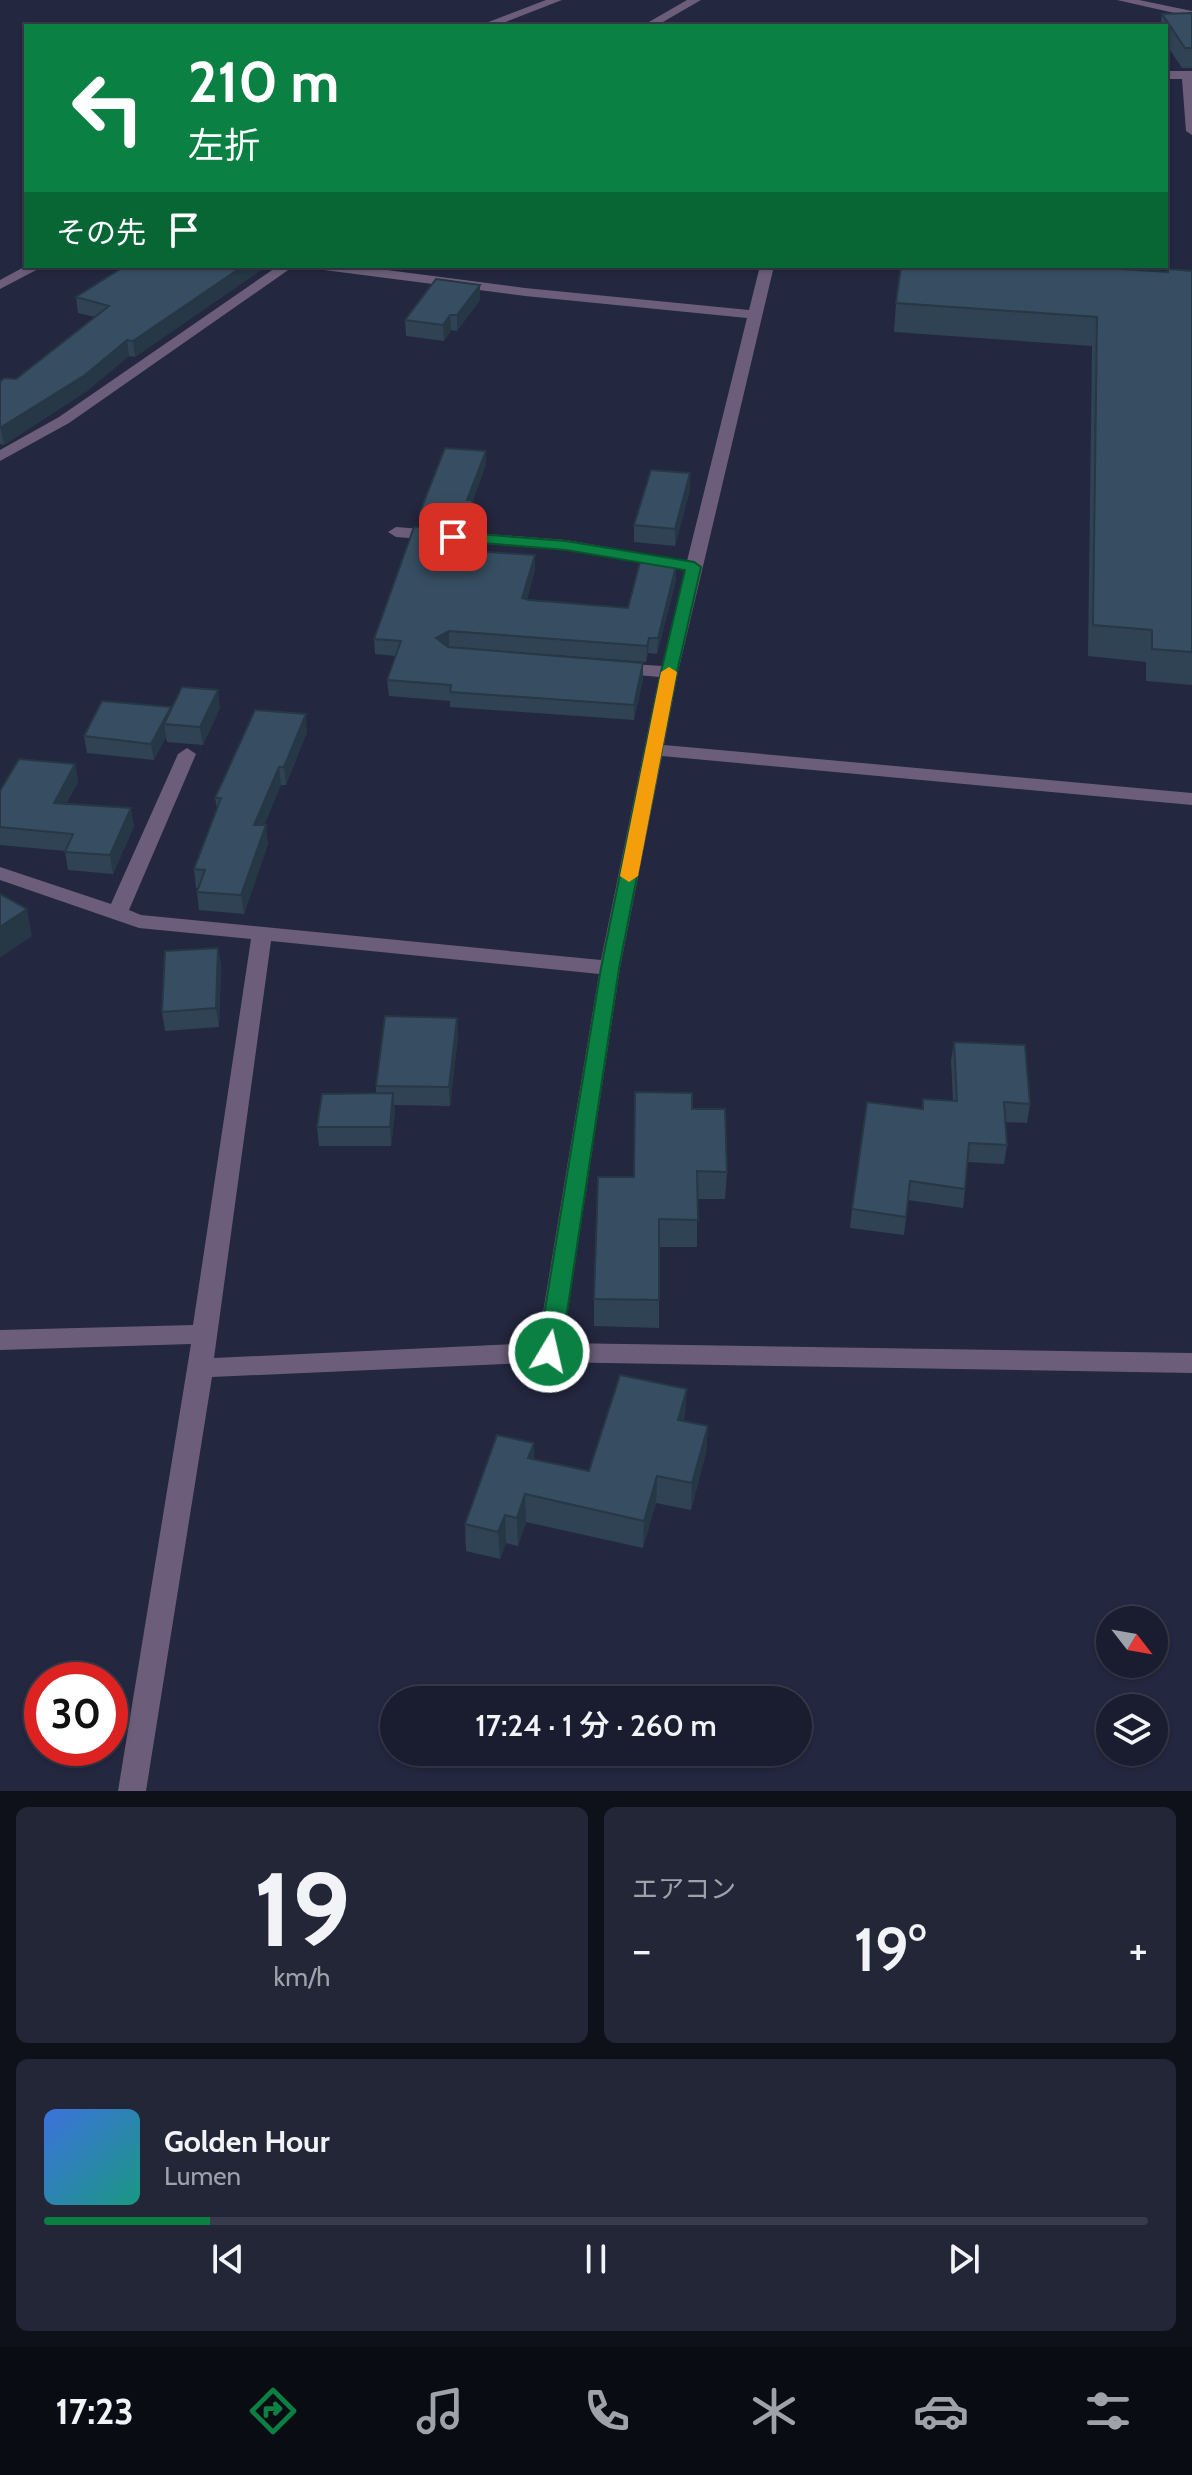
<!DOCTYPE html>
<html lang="ja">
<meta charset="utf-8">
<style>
:root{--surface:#1a1d2f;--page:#232637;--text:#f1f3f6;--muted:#9fa2aa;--line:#383b4b;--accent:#0b8043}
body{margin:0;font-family:Cabin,"Noto Sans JP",sans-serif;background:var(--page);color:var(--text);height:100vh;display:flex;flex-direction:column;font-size:30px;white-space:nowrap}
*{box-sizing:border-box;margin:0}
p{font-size:26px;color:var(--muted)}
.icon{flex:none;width:44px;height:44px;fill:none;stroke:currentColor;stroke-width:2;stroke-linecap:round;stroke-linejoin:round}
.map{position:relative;height:1791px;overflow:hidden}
.side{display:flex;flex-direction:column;gap:16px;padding:16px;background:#0e101a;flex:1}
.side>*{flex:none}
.top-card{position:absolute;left:24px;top:24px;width:1144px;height:244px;border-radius:0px;box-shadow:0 2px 6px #0004,0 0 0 2px var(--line);background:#0b8043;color:#fff;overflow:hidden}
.needle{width:52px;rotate:121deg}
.fabs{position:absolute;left:1096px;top:1606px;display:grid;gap:16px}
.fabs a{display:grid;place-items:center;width:72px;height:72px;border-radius:50%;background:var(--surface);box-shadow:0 2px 6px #0004,0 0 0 2px var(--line);font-size:40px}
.speed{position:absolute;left:24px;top:1662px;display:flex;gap:16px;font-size:40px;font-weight:700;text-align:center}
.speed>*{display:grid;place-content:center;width:104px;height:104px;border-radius:50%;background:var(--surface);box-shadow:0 2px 6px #0004,0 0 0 2px var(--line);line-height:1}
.speed .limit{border:12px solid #d22;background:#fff;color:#111}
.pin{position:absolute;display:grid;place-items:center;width:68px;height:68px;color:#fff;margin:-34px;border-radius:16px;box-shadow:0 4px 12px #0006}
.me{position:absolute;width:88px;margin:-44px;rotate:9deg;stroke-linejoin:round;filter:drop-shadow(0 0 6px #0008)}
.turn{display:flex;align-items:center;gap:28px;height:168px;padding:0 32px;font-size:36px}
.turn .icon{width:104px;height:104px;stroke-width:2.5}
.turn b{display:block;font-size:56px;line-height:68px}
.then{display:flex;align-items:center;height:76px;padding:0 32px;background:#0003;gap:16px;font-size:30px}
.big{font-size:60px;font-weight:600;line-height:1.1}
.side .widget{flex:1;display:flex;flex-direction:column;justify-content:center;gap:12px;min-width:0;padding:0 28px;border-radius:12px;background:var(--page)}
.side .dial{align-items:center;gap:0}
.dial b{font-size:104px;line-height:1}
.song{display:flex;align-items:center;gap:24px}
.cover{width:96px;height:96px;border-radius:12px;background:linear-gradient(135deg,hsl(220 70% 55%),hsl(170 70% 35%))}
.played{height:8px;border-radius:4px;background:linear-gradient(90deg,var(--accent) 15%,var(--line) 15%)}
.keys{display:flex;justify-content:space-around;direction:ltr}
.heat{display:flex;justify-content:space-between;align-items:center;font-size:44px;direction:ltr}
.side .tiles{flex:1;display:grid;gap:16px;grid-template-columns:1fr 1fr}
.widget:last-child{grid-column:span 2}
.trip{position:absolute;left:380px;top:1686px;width:432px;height:80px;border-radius:40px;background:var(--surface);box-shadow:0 2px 6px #0004,0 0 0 2px var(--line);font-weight:600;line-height:80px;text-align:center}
.tab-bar{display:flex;height:128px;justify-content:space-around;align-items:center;background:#0a0c13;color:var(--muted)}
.tab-bar .icon{width:56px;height:56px}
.tab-bar .selected{color:var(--accent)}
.tab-bar b{font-size:36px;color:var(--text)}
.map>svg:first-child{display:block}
</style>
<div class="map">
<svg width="1192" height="1791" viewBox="0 0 1192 1791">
<rect width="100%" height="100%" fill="#23273f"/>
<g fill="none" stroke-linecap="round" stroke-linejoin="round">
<!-- minor -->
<path fill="#6c5e7a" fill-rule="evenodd" d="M 546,0 L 562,0 L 495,26 L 478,26 Z
M 687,0 L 701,0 L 656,26 L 642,26 Z
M 1117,0 L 1139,0 L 1192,11 L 1192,17 Z
M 1166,71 L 1192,71 L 1192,135 L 1186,131 L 1182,79 L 1166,79 Z
M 26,266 L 44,266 L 0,289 L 0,280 Z
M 278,266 L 294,266 L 69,423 L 0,461 L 0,450 L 59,417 Z
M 317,266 L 356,266 L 525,288 L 749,310 L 760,266 L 774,266 L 678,672 L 664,745 L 1192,793 L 1192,805 L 662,756 L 620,968 L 563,1343 L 1192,1353 L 1192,1373 L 549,1362 L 212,1377 L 146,1791 L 118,1791 L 191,1344 L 0,1350 L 0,1330 L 193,1325 L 251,939 L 139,928 L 0,880 L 0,867 L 111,904 L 178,754 L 187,748 L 196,754 L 129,910 L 141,915 L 601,960 L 659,677 L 617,673 L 608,668 L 617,663 L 662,666 L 685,570 L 566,550 L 396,537 L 388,532 L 396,527 L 566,540 L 687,561 L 747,318 L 525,296 L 324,270 ZM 271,941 L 599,974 L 538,1343 L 214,1358 Z"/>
</g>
<!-- wall -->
<path fill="#2f4354" d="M 1192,13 L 1192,68 L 1182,68 L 1166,44 L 1166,26 L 1160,26 L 1162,14 Z
M 125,266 L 267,266 L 135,357 L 129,356 L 87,391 L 4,445 L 0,444 L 0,382 L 16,379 L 95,317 L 78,313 L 76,297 Z
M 1106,268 L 1168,272 L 1192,271 L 1192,685 L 1146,681 L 1146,662 L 1088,656 L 1092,346 L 894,332 L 896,303 Z
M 480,285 L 480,300 L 457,331 L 451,330 L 444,341 L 406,336 L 405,320 Z
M 486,451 L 486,464 L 473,500 L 474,514 L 469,530 L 421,526 L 420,512 Z
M 690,473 L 690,490 L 675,546 L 634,542 L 634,525 Z
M 464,545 L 462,550 L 535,555 L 535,570 L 527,599 L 628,608 L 676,566 L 676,580 L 657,654 L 648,653 L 646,662 L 448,647 L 643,679 L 634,720 L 450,707 L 450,701 L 389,696 L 387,680 L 396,656 L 375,654 L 374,639 Z
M 220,708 L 203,745 L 167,742 L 166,737 L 154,760 L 87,753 L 84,736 L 171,710 Z
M 307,732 L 286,785 L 281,785 L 264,825 L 268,844 L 244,914 L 199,910 L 197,892 L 198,888 L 196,888 L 194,869 L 217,809 L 215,798 Z
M 75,764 L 78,782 L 66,804 L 134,826 L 113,874 L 68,870 L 65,851 L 0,845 L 0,791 Z
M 218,948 L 221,966 L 219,1027 L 165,1031 L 162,1012 Z
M 457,1018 L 458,1036 L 450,1106 L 394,1105 L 395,1112 L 391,1146 L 319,1146 L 317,1127 L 376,1094 L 376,1086 Z
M 954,1042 L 1030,1104 L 1027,1123 L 1005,1122 L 1007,1145 L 1004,1164 L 968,1162 L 963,1208 L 908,1200 L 904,1235 L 850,1228 L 852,1209 L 922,1109 L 923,1099 L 953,1101 L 951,1061 Z
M 692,1109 L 727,1172 L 725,1199 L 697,1199 L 697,1247 L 659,1247 L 659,1328 L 594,1326 L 594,1299 L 634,1177 Z
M 687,1389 L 684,1421 L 708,1426 L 706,1453 L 691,1510 L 656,1503 L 643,1548 L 526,1522 L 518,1546 L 506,1543 L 500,1559 L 466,1551 L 465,1524 L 534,1443 L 534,1459 L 589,1471 Z"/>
<!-- shaded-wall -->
<path fill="#263745" d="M 243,266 L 267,266 L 135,357 L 133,341 Z
M 480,285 L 480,300 L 457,331 L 457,315 Z
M 450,315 L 451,330 L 444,341 L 443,325 Z
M 127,340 L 129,356 L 87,391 L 4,445 L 1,428 Z
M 486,451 L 486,464 L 468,514 L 467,500 Z
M 690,473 L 690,490 L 675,546 L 675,529 Z
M 473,500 L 474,514 L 469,530 L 468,516 Z
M 463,530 L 464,545 L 457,565 L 457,550 Z
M 535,555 L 535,570 L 523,613 L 522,598 Z
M 676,566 L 676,580 L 657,654 L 658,638 Z
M 449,631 L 449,646 L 437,653 L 436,638 Z
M 649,638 L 648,653 L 646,662 L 647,646 Z
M 643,663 L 643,679 L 634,720 L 634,705 Z
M 218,690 L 220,708 L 203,745 L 200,727 Z
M 171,707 L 173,724 L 164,724 L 166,737 L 154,760 L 151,744 Z
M 306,714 L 307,732 L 286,785 L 284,767 Z
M 75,764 L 78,782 L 57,821 L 54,803 Z
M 279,767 L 281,785 L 257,843 L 254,825 Z
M 131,808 L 134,826 L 113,874 L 110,855 Z
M 266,825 L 268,844 L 244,914 L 241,895 Z
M 27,909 L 32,936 L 0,958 L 0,927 Z
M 218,948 L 221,966 L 219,1027 L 216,1008 Z
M 457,1018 L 458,1036 L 450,1106 L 449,1087 Z
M 393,1093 L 395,1112 L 391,1146 L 390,1127 Z
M 687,1389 L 685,1416 L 677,1447 L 678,1420 Z
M 708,1426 L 706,1453 L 691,1510 L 692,1483 Z
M 534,1443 L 535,1471 L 528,1458 Z
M 657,1476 L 656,1503 L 643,1548 L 644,1521 Z
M 525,1494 L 526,1522 L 518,1546 L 517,1518 Z
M 505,1515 L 506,1543 L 500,1559 L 498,1532 Z"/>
<!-- building -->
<path fill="#374e62" stroke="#263745" stroke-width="2" d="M 1192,13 L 1192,48 L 1185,48 L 1162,14 Z
M 125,266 L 243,266 L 133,341 L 127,340 L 85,375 L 0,428 L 0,382 L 4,378 L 16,379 L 109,306 L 76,297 Z
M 901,266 L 1106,266 L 1106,268 L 1168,272 L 1168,269 L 1192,271 L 1192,652 L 1152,649 L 1152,630 L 1093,625 L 1097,317 L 896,303 Z
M 436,279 L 480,285 L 457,315 L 450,315 L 443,325 L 405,320 Z
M 445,448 L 486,451 L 467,500 L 473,500 L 468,516 L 420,512 Z
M 651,470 L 690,473 L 675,529 L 634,525 Z
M 414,527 L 463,530 L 457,550 L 535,555 L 522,598 L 529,600 L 628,608 L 640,562 L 676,566 L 658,638 L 649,638 L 647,646 L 449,631 L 436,638 L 448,647 L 643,663 L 634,705 L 450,692 L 451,685 L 387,680 L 401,641 L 374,639 Z
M 182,687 L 218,690 L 200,727 L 164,724 Z
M 102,701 L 171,707 L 151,744 L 84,736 Z
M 255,710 L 306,714 L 284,767 L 279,767 L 254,825 L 266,825 L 241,895 L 197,892 L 205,870 L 194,869 L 221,798 L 215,798 Z
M 19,759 L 75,764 L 54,803 L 131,808 L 110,855 L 65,852 L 73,834 L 0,827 L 0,791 Z
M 0,894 L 27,909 L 0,927 Z
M 218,948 L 216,1008 L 162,1012 L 165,951 Z
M 385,1016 L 457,1018 L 449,1087 L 376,1086 Z
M 954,1042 L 1025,1045 L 1030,1104 L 1004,1102 L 1007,1145 L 969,1143 L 965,1189 L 910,1181 L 906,1217 L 852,1209 L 867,1102 L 923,1109 L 923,1099 L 957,1101 Z
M 635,1092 L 692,1093 L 692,1109 L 725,1109 L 727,1172 L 697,1171 L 698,1220 L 659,1219 L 659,1300 L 594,1299 L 598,1177 L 634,1177 Z
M 393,1093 L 390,1127 L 317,1127 L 322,1094 Z
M 620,1375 L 687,1389 L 678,1420 L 708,1426 L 692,1483 L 657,1476 L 644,1521 L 525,1494 L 517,1518 L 505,1515 L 498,1532 L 465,1524 L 497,1435 L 534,1443 L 528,1458 L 589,1471 Z"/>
<!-- route -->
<path fill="#0b8043" stroke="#07532c" stroke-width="2" d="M 453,532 L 566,541 L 694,562 L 701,567 L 677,672 L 619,968 L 561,1352 L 557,1358 L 549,1361 L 541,1358 L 538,1352 L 601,968 L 661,672 L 685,570 L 566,550 L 447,540 L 445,537 Z"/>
<!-- slow -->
<path fill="#f59e0b" d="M 669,667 L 677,672 L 638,876 L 629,882 L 620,876 L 661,672 Z"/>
</svg>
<div class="fabs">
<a><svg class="needle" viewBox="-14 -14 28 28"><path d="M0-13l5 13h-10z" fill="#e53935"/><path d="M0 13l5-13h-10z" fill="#9fa2aa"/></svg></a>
<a><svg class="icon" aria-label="layers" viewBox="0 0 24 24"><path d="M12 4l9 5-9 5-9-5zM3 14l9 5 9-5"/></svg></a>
</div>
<div class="speed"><div class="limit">30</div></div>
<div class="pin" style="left:453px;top:537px;background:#d93025"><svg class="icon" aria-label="arrive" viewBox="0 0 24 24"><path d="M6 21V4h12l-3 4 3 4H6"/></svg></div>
<svg class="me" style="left:549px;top:1352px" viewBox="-20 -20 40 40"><circle r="17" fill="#0b8043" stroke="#fff" stroke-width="3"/><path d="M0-11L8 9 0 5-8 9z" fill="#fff"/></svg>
<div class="trip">17:24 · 1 分 · 260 m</div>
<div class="top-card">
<div class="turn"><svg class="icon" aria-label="left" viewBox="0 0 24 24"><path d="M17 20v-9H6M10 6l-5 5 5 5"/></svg><div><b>210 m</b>左折</div></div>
<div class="then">その先<svg class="icon" aria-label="arrive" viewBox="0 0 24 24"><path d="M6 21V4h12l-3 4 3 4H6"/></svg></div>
</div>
</div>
<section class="side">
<div class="tiles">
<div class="widget dial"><b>19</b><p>km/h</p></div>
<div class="widget"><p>エアコン</p>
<div class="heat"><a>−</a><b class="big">19°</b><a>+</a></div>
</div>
<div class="widget">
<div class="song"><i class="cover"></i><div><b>Golden Hour</b><p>Lumen</p></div></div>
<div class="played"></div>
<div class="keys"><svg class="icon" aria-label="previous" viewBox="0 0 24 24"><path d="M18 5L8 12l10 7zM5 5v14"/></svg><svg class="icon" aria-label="pause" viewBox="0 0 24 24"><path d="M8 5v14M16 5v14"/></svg><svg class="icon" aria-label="next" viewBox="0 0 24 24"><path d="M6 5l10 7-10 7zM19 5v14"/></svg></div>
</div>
</div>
</section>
<nav class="tab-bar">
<b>17:23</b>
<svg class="icon selected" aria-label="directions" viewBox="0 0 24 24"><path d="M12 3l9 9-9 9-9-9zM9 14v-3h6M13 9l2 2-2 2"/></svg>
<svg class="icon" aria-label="music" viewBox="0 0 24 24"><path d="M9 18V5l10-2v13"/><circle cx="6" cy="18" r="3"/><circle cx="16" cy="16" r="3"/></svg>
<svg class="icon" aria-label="phone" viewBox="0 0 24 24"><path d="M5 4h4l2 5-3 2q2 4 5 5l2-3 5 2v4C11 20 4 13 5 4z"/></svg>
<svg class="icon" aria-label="climate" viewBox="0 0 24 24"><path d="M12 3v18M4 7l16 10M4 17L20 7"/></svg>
<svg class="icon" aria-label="car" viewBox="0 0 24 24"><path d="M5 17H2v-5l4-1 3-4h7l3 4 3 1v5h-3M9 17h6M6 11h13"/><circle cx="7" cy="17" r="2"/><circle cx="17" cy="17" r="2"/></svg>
<svg class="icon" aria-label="filters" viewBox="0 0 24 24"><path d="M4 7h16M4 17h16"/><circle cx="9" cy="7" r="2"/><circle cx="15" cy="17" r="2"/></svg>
</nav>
